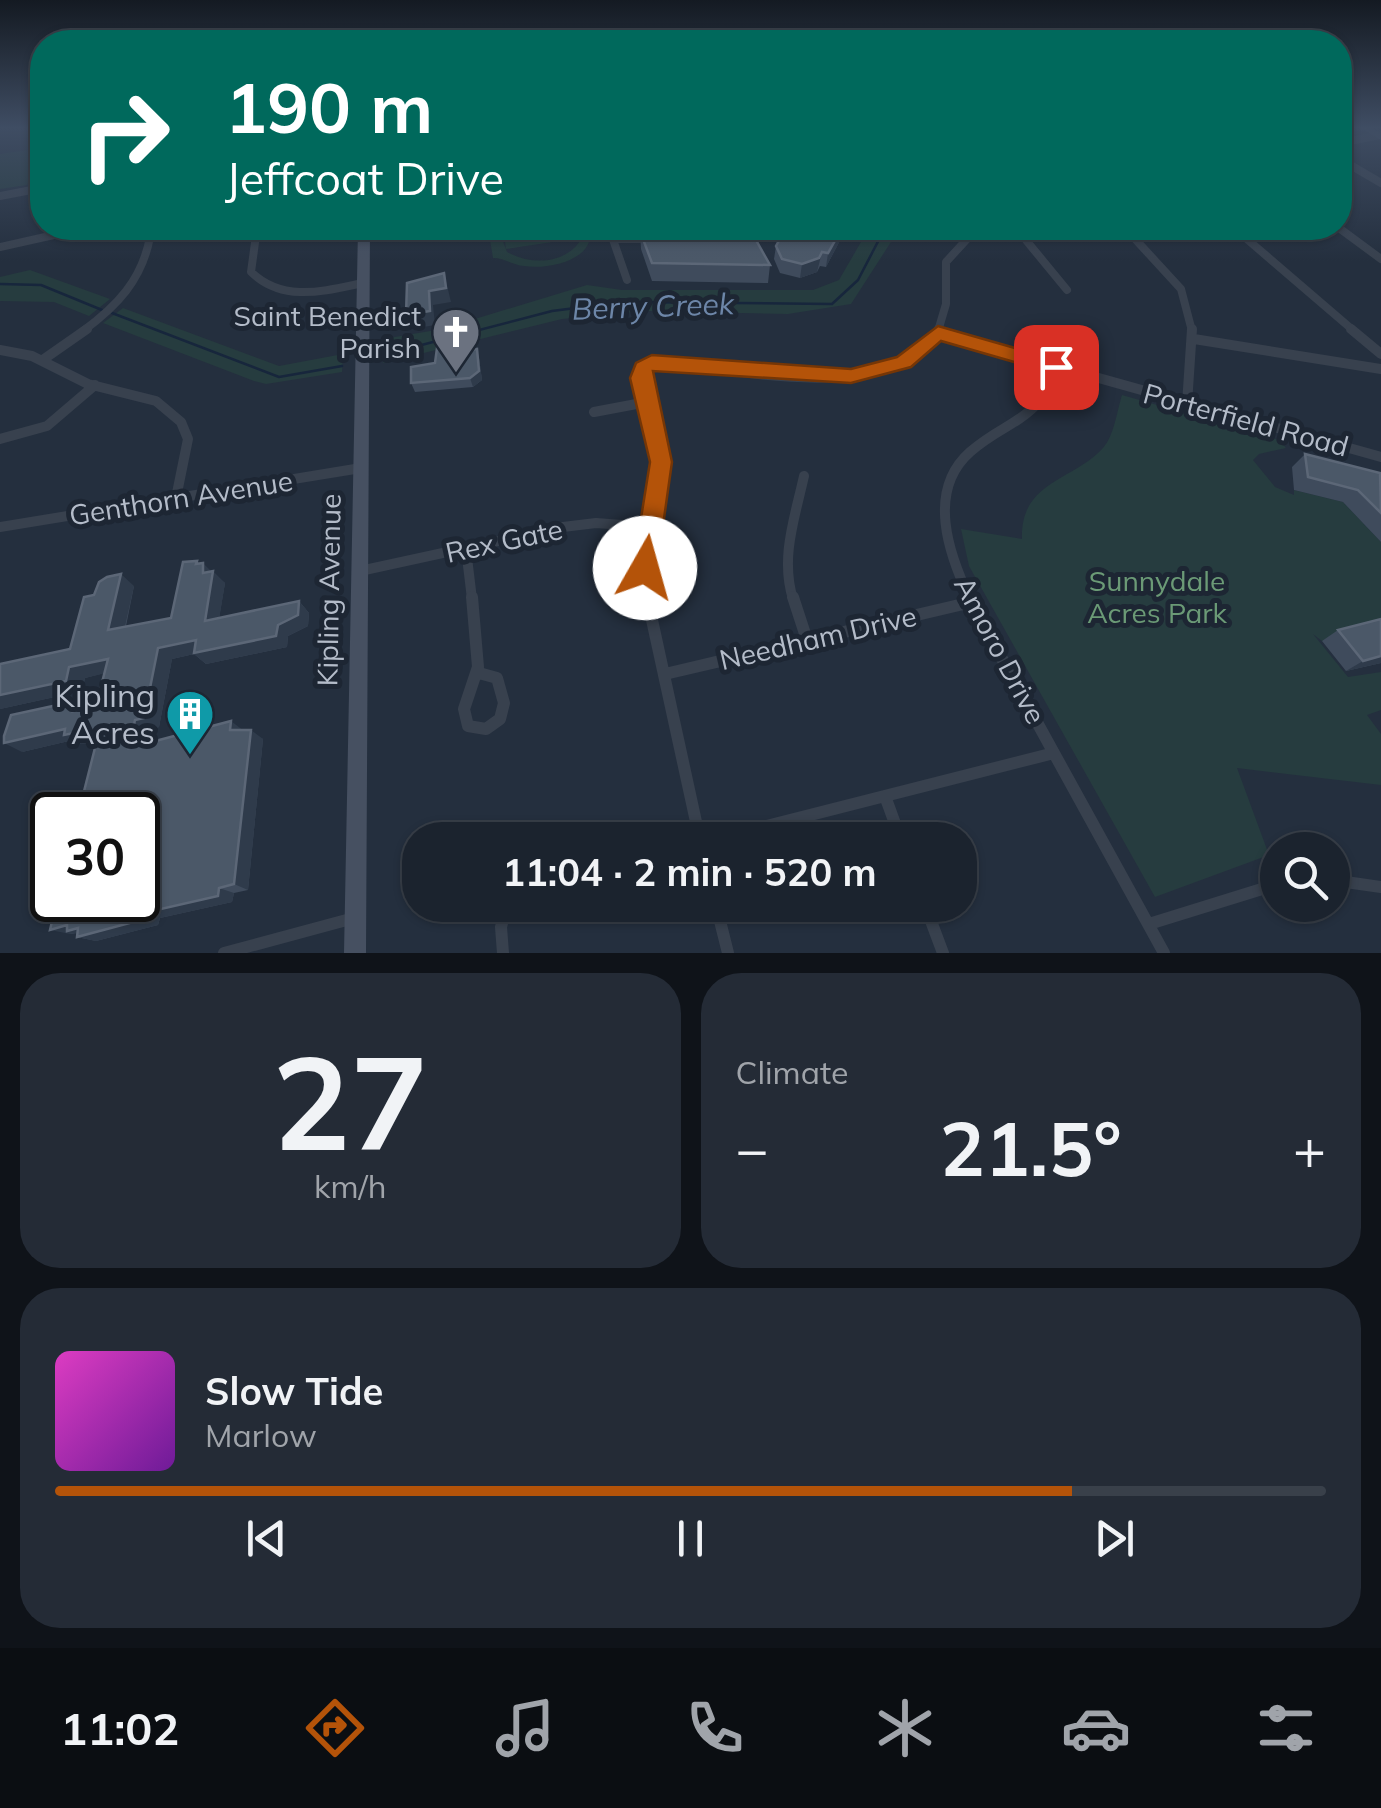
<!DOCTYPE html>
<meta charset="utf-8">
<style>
:root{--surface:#1b232e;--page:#242b36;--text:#f1f3f6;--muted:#a0a4aa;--line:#39404a;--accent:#b45309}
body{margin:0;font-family:Mulish,sans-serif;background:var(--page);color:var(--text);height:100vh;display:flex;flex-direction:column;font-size:38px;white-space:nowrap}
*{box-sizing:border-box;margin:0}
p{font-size:32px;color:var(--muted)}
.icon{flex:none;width:55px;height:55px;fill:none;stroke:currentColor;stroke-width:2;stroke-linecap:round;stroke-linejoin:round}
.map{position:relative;height:953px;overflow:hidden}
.side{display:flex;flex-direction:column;gap:20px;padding:20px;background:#0f1319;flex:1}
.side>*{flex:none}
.guide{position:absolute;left:30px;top:30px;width:1322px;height:210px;border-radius:40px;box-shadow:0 2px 8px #0004,0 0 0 2px var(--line);background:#00695c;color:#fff;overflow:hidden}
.buttons{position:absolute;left:1260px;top:832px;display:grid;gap:20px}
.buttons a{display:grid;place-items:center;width:90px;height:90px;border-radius:50%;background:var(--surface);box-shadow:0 2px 8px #0004,0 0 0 2px var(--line);font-size:50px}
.speed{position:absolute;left:30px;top:792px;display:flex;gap:20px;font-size:50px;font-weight:700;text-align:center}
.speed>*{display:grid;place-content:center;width:130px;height:130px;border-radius:50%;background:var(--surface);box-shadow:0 2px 8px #0004,0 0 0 2px var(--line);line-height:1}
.speed .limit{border:5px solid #111;border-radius:15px;background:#fff;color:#111}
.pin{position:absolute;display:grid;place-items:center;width:85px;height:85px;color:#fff;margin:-42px;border-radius:20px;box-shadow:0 5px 15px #0006}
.me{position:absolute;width:110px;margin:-55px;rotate:7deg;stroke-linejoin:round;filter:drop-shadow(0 0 8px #0008)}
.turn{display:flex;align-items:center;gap:35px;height:210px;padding:0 30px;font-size:45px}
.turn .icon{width:130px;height:130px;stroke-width:2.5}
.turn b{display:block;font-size:70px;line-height:85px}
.big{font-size:75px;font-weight:700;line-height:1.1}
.side .card{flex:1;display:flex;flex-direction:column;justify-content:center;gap:15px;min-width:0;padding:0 35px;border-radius:40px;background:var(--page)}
.side .dial{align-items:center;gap:0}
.dial b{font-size:130px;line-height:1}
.song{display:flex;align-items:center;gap:30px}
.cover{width:120px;height:120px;border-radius:15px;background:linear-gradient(135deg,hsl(310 70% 55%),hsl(280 70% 35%))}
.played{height:10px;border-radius:5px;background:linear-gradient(90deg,var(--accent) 80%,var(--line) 80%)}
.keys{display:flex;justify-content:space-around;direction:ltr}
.heat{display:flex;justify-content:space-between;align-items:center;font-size:55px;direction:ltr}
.side .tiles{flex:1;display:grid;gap:20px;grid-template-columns:1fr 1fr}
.card:last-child{grid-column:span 2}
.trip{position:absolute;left:402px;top:822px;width:575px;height:100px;border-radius:40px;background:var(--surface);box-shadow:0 2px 8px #0004,0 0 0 2px var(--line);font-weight:700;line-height:100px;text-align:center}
.tab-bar{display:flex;height:160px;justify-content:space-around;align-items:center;background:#0b0e12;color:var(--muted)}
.tab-bar .icon{width:70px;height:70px}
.tab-bar .on{color:var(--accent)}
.tab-bar b{font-size:45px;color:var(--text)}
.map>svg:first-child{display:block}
</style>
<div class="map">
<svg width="1381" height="953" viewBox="0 0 1381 953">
<rect width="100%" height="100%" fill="#242f3e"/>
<!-- green -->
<path fill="#263c3f" d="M 40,148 L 32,172 L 42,165 L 42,177 L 32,173 L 27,185 L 0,189 L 0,154 Z
M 488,228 L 498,228 L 507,252 C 532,266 567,264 582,238 L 581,228 L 590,228 C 596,260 549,270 524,266 C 513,265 504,258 493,258 Z
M 503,228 L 576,228 L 579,238 L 506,249 Z
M 869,228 L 900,228 L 851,304 L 788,314 L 647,311 L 562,319 L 383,363 L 383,339 L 442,329 L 587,285 L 622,290 L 813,290 L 839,280 Z
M 30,270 L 110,299 L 89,316 L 54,302 L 0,301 L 0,277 Z
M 123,308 L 279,366 L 343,354 L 342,372 L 266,384 L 254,381 L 103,323 Z
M 1122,395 L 1279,440 L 1286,448 L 1259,454 L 1253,460 L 1275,487 L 1294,495 L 1294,490 L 1343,502 L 1381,542 L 1381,626 L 1322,641 L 1313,634 L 1348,677 L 1381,672 L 1381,710 L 1367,715 L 1381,734 L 1381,785 L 1237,768 L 1269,855 L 1155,897 L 969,566 L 961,529 L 1022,539 C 1020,481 1073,481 1103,448 C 1114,436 1117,411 1122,395 Z"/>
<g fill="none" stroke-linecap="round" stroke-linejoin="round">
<!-- stream -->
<path stroke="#17263c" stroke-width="2.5" d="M 0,284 L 41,285 L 102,310
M 112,313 L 279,377 L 342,366
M 383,355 L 552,311 L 623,302 L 832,304 L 858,280 L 885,228"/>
<!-- street-far2 -->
<path stroke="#38414e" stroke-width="8" d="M 1340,143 L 1381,135
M 1340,159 L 1381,183
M 0,196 L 42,188
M 257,228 L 251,272 C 283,303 324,291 363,283
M 609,228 L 627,280
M 1016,228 L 1067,290
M 1125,228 L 1181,289 L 1192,331
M 1234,228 L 1354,331
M 1339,228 L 1381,259
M 613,239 L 651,239
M 743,241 L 775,233 L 775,228
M 0,247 L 85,228
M 83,331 C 117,306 142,280 150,237 L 143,228
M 938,331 L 946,304 L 946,262 L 968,238 L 995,228"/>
<!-- street-far1 -->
<path stroke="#38414e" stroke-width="10" d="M 1351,329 L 1381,354
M 938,333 L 1381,457
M 1194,339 L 1381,369
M 0,350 L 32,356 L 88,384 L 156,401 L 181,422 L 188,439 L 176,498
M 44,359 L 87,329
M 1187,404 L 1192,329
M 594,412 L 647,402
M 0,439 L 47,426 L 95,385
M 0,527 L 361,468
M 466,549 L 472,599
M 360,571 L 563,527 L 596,523 L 649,527
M 647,599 L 649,527 L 661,462 L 642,371 L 652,362 L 664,361 C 734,370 897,407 939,329
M 793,599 C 780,558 795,517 804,476
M 970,599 C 949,555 926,491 970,452 C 1009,418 1037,424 1056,367"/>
<!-- street -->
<path stroke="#38414e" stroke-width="12" d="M 472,597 L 478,667 L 464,709 L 468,726 L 486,729 L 500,719 L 504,703 L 497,678 L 479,673
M 647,597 L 700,840
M 793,597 L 807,640
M 968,597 L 1164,953
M 665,674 L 972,602
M 885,796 L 901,840
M 712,840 L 1054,753
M 1332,880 L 1381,887
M 716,905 L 728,953
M 925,905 L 943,953
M 1149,924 L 1278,884
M 224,953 L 354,918
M 503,953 L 501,927 L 507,905"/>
<!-- secondary -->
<path fill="#465061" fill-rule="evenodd" d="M 1361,128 L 1372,128 L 1381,133 L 1381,140 Z
M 358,228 L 370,228 L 366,953 L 344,953 Z"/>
</g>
<!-- wall -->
<path fill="#3f4b5c" d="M 809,228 L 845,228 L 844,233 L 826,267 L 820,266 L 817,272 L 800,278 L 780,273 L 774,259 L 776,246 Z
M 640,231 L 770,265 L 768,283 L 652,281 L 641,249 Z
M 460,344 L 463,351 L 479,358 L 482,380 L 473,387 L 415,392 L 411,383 Z
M 1305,454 L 1381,474 L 1381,542 L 1343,502 L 1294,490 L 1292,467 Z
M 197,561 L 225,583 L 219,618 L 299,601 L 309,613 L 308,626 L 288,636 L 287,647 L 206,664 L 194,654 L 172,659 L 159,727 L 150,730 L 147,743 L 243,730 L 263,739 L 248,890 L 234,893 L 232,902 L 160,918 L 158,925 L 96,941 L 77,937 L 77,933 L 70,934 L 95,747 L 88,743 L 81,744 L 73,740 L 22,752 L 87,708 L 96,706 L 104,673 L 85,678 L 82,691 L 0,709 L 0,664 L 70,649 L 134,586 L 126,626 L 171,618 Z
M 1381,619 L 1381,663 L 1346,671 L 1322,641 L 1338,630 Z"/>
<!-- shaded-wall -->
<path fill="#2f3b4b" d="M 31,128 L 42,128 L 42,139 L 39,139 Z
M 842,228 L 845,228 L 844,233 L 826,267 L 828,253 Z
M 822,252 L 817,272 L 800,278 L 802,264 Z
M 444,273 L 451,302 L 433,305 L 435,325 L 412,329 L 406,315 Z
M 477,349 L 479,358 L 482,380 L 473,387 L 470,378 Z
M 197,561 L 203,566 L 203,563 L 213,573 L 213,571 L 225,583 L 217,632 L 205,621 L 203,573 L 196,564 Z
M 121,574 L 134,586 L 122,640 L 108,630 Z
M 299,601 L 309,613 L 308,626 L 288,636 L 287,647 L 206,664 L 194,654 L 172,659 L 159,727 L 150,730 L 145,756 L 129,748 L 135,720 L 158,648 L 278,625 Z
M 1381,656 L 1381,663 L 1346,671 L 1363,661 Z
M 108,659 L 123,669 L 85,678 L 82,691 L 0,709 L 0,695 L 69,667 Z
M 76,701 L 92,711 L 73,711 Z
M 231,721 L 244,731 L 230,730 Z
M 65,729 L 89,730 L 103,751 L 88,743 L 81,744 L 73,740 L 22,752 L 4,743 Z
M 251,730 L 263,739 L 248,890 L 234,884 Z
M 219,888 L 234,893 L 232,902 L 160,918 L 158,925 L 96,941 L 77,937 L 84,935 L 75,933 L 70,934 L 50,930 Z"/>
<!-- building -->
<path fill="#4b5868" stroke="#5c6777" stroke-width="2.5" d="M 803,228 L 809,229 L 842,228 L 828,253 L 822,252 L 819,258 L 802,264 L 782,259 L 776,246 L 782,235 L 792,237 Z
M 640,231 L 752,233 L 770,265 L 652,263 Z
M 444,273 L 446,288 L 429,291 L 430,311 L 406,315 L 407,283 Z
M 460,344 L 461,351 L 477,349 L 479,371 L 470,378 L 411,383 L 411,367 L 435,363 L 437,348 Z
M 1305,454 L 1380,473 L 1381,513 L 1358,490 L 1308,477 Z
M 197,561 L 196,564 L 203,563 L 203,573 L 213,571 L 205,621 L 299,601 L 298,615 L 278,625 L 276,636 L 194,653 L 196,640 L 158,648 L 144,718 L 135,720 L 129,748 L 231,721 L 230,730 L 251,730 L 234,884 L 219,888 L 218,896 L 143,913 L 141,920 L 77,937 L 78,928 L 67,931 L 67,925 L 50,930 L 57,900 L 138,900 L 138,815 L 78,815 L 97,740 L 87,742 L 89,730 L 64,735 L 65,729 L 4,743 L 4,736 L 11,715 L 76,701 L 73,711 L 96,706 L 108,659 L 69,667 L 66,681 L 0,695 L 0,664 L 70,649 L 84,597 L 94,595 L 99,582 L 107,577 L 121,574 L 108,630 L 171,618 L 183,562 Z
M 1381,619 L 1381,656 L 1363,661 L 1338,630 Z"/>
<!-- sky -->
<linearGradient id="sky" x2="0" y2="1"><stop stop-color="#141a22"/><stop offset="0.49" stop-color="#3f4d63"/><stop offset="1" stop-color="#3f4d63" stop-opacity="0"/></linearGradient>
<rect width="1381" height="261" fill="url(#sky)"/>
<!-- route -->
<path fill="#b45309" stroke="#753606" stroke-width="2.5" d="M 938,326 L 1064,362 L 1067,367 L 1056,374 L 941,341 L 911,367 L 851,383 L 653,371 L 672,462 L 657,568 L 645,579 L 636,576 L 633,568 L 650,462 L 630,378 L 636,363 L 652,355 L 851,369 L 897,357 Z"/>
<!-- icons -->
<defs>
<g id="church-pin" transform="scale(2.5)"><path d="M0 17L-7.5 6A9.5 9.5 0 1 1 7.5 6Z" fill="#6b7280" stroke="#1d2633"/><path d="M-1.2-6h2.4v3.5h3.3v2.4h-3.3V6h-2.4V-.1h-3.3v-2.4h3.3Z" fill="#fff"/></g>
<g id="building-pin" transform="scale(2.5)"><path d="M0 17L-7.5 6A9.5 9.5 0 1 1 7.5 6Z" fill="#0f9aa8" stroke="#1d2633"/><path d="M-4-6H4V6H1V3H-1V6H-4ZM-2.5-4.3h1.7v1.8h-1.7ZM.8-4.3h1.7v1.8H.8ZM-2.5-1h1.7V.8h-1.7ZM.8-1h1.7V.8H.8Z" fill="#fff"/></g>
</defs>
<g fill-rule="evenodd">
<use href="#church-pin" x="456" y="332"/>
<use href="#building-pin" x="190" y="714"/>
</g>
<g text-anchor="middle" stroke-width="10" stroke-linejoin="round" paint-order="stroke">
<!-- poi labels -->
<g font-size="28" fill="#b4bcc9" stroke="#1d2633" text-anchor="end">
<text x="421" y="326">Saint Benedict<tspan x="421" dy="32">Parish</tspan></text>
</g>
<!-- street labels -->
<g font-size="28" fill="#b4bcc9" stroke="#1d2633">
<text transform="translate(1246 420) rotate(15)" y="10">Porterfield Road</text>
<text transform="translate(181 498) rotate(-9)" y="10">Genthorn Avenue</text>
<text transform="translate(504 541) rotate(-12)" y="10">Rex Gate</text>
<text transform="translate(329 590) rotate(-89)" y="10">Kipling Avenue</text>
<text transform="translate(818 638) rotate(-13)" y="10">Needham Drive</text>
<text transform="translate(1000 650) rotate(62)" y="10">Amoro Drive</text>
</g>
<!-- park labels -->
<g font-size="28" fill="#6b9a76" stroke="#1d2633">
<text x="1157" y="591">Sunnydale<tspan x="1157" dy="32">Acres Park</tspan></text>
</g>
<!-- water labels -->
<g font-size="30" font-style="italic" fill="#6d86a8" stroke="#1d2633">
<text transform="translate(653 307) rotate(-2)" y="10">Berry Creek</text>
</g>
<!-- near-poi labels -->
<g font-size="32" fill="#b4bcc9" stroke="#1d2633" text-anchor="end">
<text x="155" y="707">Kipling<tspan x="155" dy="37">Acres</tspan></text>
</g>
</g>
</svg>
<div class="buttons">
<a><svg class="icon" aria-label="search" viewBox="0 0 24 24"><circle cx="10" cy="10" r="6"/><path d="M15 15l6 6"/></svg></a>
</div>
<div class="speed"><div class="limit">30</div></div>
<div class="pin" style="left:1056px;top:367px;background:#d93025"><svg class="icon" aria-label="arrive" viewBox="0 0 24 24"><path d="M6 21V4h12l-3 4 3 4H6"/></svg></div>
<svg class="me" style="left:645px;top:568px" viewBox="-20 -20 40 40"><circle r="19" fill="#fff"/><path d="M0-13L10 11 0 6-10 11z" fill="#b45309"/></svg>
<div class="trip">11:04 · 2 min · 520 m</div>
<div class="guide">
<div class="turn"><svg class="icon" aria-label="right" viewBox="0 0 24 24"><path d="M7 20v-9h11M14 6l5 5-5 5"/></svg><div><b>190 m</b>Jeffcoat Drive</div></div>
</div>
</div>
<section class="side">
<div class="tiles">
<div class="card dial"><b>27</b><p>km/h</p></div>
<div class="card"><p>Climate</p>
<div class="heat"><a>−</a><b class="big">21.5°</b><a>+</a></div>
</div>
<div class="card">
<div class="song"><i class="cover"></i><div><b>Slow Tide</b><p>Marlow</p></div></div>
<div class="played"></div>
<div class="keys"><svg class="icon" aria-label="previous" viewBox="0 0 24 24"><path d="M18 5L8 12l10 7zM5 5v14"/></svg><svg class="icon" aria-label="pause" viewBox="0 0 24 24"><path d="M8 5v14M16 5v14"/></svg><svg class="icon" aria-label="next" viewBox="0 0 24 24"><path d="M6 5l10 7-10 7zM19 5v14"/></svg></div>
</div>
</div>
</section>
<nav class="tab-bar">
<b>11:02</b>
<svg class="icon on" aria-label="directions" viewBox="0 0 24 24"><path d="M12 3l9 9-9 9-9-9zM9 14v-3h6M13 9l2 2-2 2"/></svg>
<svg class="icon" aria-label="music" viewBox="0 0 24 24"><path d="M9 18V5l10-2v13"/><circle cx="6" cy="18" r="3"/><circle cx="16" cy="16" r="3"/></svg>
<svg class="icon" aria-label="phone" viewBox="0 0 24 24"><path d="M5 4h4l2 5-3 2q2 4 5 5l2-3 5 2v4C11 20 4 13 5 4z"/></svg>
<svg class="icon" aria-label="climate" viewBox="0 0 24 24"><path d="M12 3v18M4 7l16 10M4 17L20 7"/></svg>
<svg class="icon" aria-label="car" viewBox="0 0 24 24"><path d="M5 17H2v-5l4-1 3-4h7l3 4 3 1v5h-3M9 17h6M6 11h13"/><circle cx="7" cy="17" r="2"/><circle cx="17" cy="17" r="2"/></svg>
<svg class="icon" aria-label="filters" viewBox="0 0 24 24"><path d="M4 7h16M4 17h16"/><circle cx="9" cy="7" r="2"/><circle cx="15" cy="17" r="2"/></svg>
</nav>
